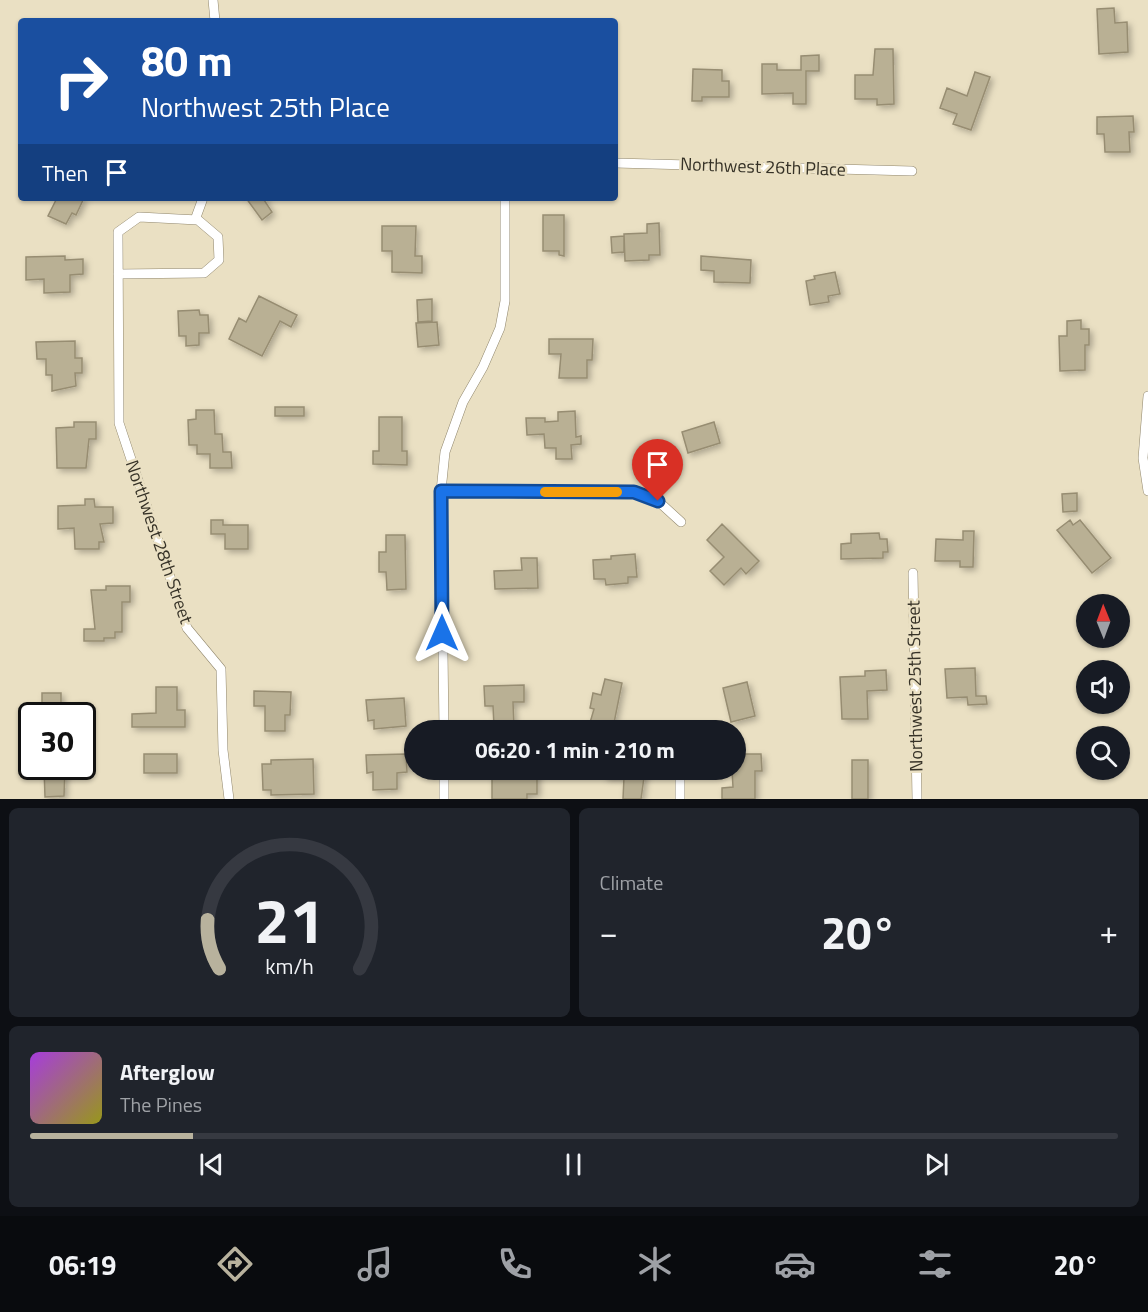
<!DOCTYPE html>
<meta charset="utf-8">
<style>
:root{--surface:#171b24;--page:#20242c;--text:#f1f3f6;--muted:#9ea1a6;--line:#363941;--accent:#b8b29d}
body{margin:0;font-family:"Titillium Web",sans-serif;background:var(--page);color:var(--text);height:100vh;display:flex;flex-direction:column;font-size:22px;white-space:nowrap}
*{box-sizing:border-box;margin:0}
p{font-size:20px;color:var(--muted)}
.icon{flex:none;width:33px;height:33px;fill:none;stroke:currentColor;stroke-width:2;stroke-linecap:round;stroke-linejoin:round}
.map{position:relative;height:799px;overflow:hidden}
.drawer{display:flex;flex-direction:column;gap:9px;padding:9px;background:#0d0f14;flex:1}
.drawer>*{flex:none}
.top-card{position:absolute;left:18px;top:18px;width:600px;height:183px;border-radius:6px;box-shadow:0 2px 4px #0004;background:#1a4fa0;color:#fff;overflow:hidden}
.needle{width:39px;rotate:359deg}
.fabs{position:absolute;left:1076px;top:594px;display:grid;gap:12px}
.fabs a{display:grid;place-items:center;width:54px;height:54px;border-radius:50%;background:var(--surface);box-shadow:0 2px 4px #0004;font-size:30px}
.speed{position:absolute;left:18px;top:702px;display:flex;gap:12px;font-size:30px;font-weight:700;text-align:center}
.speed>*{display:grid;place-content:center;width:78px;height:78px;border-radius:50%;background:var(--surface);box-shadow:0 2px 4px #0004;line-height:1}
.speed .limit{border:3px solid #111;border-radius:9px;background:#fff;color:#111}
.pin{position:absolute;display:grid;place-items:center;width:51px;height:51px;color:#fff;margin:-62px -26px;border-radius:50% 50% 50% 0;rotate:-45deg;box-shadow:0 0 6px #0007}
.pin .icon{rotate:45deg}
.me{position:absolute;width:66px;margin:-33px;rotate:0deg;stroke-linejoin:round;filter:drop-shadow(0 0 4px #0008)}
.turn{display:flex;align-items:center;gap:21px;height:126px;padding:0 24px;font-size:27px}
.turn .icon{width:78px;height:78px;stroke-width:2.5}
.turn b{display:block;font-size:42px;line-height:51px}
.then{display:flex;align-items:center;height:57px;padding:0 24px;background:#0003;gap:12px;font-size:22px}
.big{font-size:45px;font-weight:700;line-height:1.1}
.drawer .widget{flex:1;display:flex;flex-direction:column;justify-content:center;gap:9px;min-width:0;padding:0 21px;border-radius:9px;background:var(--page)}
.drawer .dial{align-items:center;gap:0}
.dial svg{height:156px;overflow:visible;fill:none;stroke:var(--line);stroke-width:7;stroke-linecap:round;text-anchor:middle}
.dial text{fill:var(--text);stroke:none}
.song{display:flex;align-items:center;gap:18px}
.cover{width:72px;height:72px;border-radius:9px;background:linear-gradient(135deg,hsl(280 70% 55%),hsl(60 70% 35%))}
.played{height:6px;border-radius:3px;background:linear-gradient(90deg,var(--accent) 15%,var(--line) 15%)}
.keys{display:flex;justify-content:space-around;direction:ltr}
.heat{display:flex;justify-content:space-between;align-items:center;font-size:33px;direction:ltr}
.drawer .tiles{flex:1;display:grid;gap:9px;grid-template-columns:1fr 1fr}
.widget:last-child{grid-column:span 2}
.trip{position:absolute;left:404px;top:720px;width:342px;height:60px;border-radius:30px;background:var(--surface);box-shadow:0 2px 4px #0004;font-weight:700;line-height:60px;text-align:center}
.dock{display:flex;height:96px;justify-content:space-around;align-items:center;background:#090b0e;color:var(--muted)}
.dock .icon{width:42px;height:42px}
.dock .active{color:var(--accent)}
.dock b{font-size:27px;color:var(--text)}
.map>svg:first-child{display:block}
</style>
<div class="map">
<svg width="1148" height="799" viewBox="0 0 1148 799">
<defs>
<filter id="shadow"><feDropShadow dx="3" dy="3" stdDeviation="3" flood-color="#0004"/></filter>
</defs>
<rect width="100%" height="100%" fill="#eae0c3"/>
<!-- building -->
<path fill="#b9b094" stroke="#978d72" stroke-width="1.5" filter="url(#shadow)" d="M 1114,8 L 1115,23 L 1127,22 L 1128,52 L 1099,54 L 1097,9 Z
M 875,49 L 893,49 L 894,104 L 877,105 L 877,99 L 855,99 L 855,75 L 873,75 Z
M 819,55 L 819,71 L 806,71 L 806,104 L 793,104 L 793,93 L 762,94 L 762,64 L 777,64 L 777,70 L 801,70 L 801,56 Z
M 693,69 L 722,70 L 722,81 L 729,81 L 729,97 L 702,97 L 702,101 L 692,101 Z
M 975,72 L 990,77 L 971,130 L 953,124 L 957,114 L 940,108 L 947,88 L 967,96 Z
M 1133,116 L 1134,132 L 1129,132 L 1130,152 L 1105,152 L 1104,134 L 1097,134 L 1097,117 Z
M 57,198 L 84,198 L 76,215 L 72,213 L 66,224 L 48,216 Z
M 246,198 L 267,198 L 264,200 L 272,212 L 262,220 Z
M 543,215 L 564,215 L 564,256 L 559,255 L 559,251 L 543,251 Z
M 659,223 L 660,255 L 649,255 L 649,260 L 625,261 L 624,234 L 647,233 L 647,224 Z
M 382,226 L 416,226 L 415,256 L 422,256 L 422,273 L 392,272 L 392,251 L 382,251 Z
M 624,236 L 624,252 L 612,253 L 611,237 Z
M 65,256 L 65,260 L 83,259 L 83,274 L 70,275 L 70,292 L 44,293 L 44,279 L 26,280 L 26,257 Z
M 701,256 L 751,260 L 750,283 L 714,282 L 714,271 L 701,270 Z
M 835,272 L 840,294 L 828,296 L 829,302 L 810,305 L 806,281 L 815,279 L 814,276 Z
M 259,296 L 297,315 L 291,327 L 280,321 L 262,356 L 229,339 L 239,318 L 246,322 Z
M 432,299 L 432,321 L 418,322 L 417,300 Z
M 199,310 L 200,315 L 208,315 L 209,333 L 199,333 L 199,345 L 186,346 L 186,336 L 179,336 L 178,311 Z
M 1081,320 L 1081,329 L 1089,329 L 1089,345 L 1085,345 L 1085,370 L 1060,371 L 1059,336 L 1067,336 L 1067,321 Z
M 437,322 L 439,345 L 418,347 L 416,323 Z
M 549,339 L 593,339 L 592,360 L 587,360 L 587,378 L 559,378 L 561,354 L 549,354 Z
M 75,341 L 75,358 L 82,358 L 82,373 L 75,373 L 76,386 L 52,391 L 52,375 L 46,375 L 46,359 L 37,359 L 36,342 Z
M 275,407 L 304,407 L 304,416 L 275,416 Z
M 196,410 L 214,410 L 215,434 L 222,434 L 223,452 L 231,452 L 232,468 L 210,468 L 210,454 L 197,454 L 197,445 L 189,445 L 188,420 L 196,419 Z
M 575,411 L 576,437 L 581,436 L 581,444 L 571,445 L 572,459 L 556,459 L 556,448 L 545,448 L 544,434 L 527,435 L 526,418 L 545,418 L 545,422 L 558,421 L 558,412 Z
M 379,417 L 402,417 L 402,451 L 407,451 L 407,465 L 373,464 L 373,451 L 379,451 Z
M 74,422 L 96,422 L 96,439 L 89,439 L 86,468 L 57,468 L 56,428 L 74,427 Z
M 714,422 L 720,443 L 688,453 L 682,432 Z
M 1077,493 L 1077,511 L 1063,512 L 1062,494 Z
M 85,499 L 94,499 L 95,507 L 113,507 L 113,523 L 100,524 L 104,542 L 99,542 L 99,549 L 75,549 L 74,528 L 58,529 L 58,506 L 85,505 Z
M 211,520 L 223,520 L 223,525 L 248,525 L 248,549 L 225,549 L 225,534 L 211,534 Z
M 1070,520 L 1073,525 L 1080,520 L 1111,558 L 1092,573 L 1057,530 Z
M 722,524 L 759,561 L 746,574 L 741,568 L 724,585 L 710,571 L 724,557 L 707,540 Z
M 963,531 L 974,531 L 973,567 L 960,567 L 960,561 L 935,561 L 936,539 L 963,540 Z
M 879,533 L 880,539 L 887,539 L 888,552 L 883,552 L 883,558 L 841,559 L 841,544 L 851,543 L 851,534 Z
M 386,535 L 405,535 L 406,589 L 387,590 L 386,572 L 379,572 L 379,552 L 386,552 Z
M 635,554 L 637,577 L 628,577 L 628,583 L 606,585 L 605,579 L 594,579 L 593,560 L 611,559 L 611,556 Z
M 521,558 L 537,558 L 538,588 L 495,589 L 494,571 L 522,570 Z
M 106,586 L 130,586 L 130,602 L 122,602 L 122,632 L 115,632 L 115,638 L 104,638 L 104,641 L 84,641 L 84,629 L 95,629 L 91,590 L 106,590 Z
M 975,668 L 976,696 L 986,696 L 987,704 L 968,705 L 967,697 L 947,698 L 945,669 Z
M 886,670 L 887,690 L 867,691 L 868,719 L 842,719 L 840,677 L 865,676 L 865,671 Z
M 605,679 L 622,683 L 613,728 L 589,726 L 594,709 L 590,708 L 593,693 L 601,695 Z
M 747,682 L 755,716 L 731,722 L 723,688 Z
M 524,685 L 524,702 L 513,702 L 514,727 L 494,727 L 493,706 L 485,706 L 484,686 Z
M 156,687 L 177,687 L 177,710 L 185,710 L 185,727 L 132,727 L 132,714 L 156,713 Z
M 254,691 L 291,692 L 290,715 L 285,715 L 285,731 L 265,731 L 265,706 L 254,706 Z
M 42,693 L 61,693 L 61,713 L 76,713 L 76,703 L 86,703 L 86,729 L 82,729 L 82,716 L 42,716 Z
M 404,698 L 406,726 L 374,729 L 374,720 L 368,721 L 366,700 Z
M 144,754 L 177,754 L 177,773 L 144,773 Z
M 406,754 L 407,772 L 397,773 L 397,789 L 373,790 L 373,772 L 367,773 L 366,755 Z
M 735,754 L 761,754 L 762,771 L 755,771 L 755,799 L 722,799 L 722,788 L 733,787 L 732,771 L 725,770 L 735,770 Z
M 313,759 L 314,794 L 271,795 L 271,790 L 263,790 L 262,764 L 271,764 L 271,760 Z
M 852,760 L 868,760 L 868,799 L 852,799 Z
M 65,768 L 64,796 L 45,797 L 44,769 Z
M 499,770 L 537,770 L 537,794 L 527,794 L 527,799 L 492,799 L 492,775 L 499,775 Z
M 605,770 L 645,770 L 641,799 L 623,799 L 624,777 L 605,777 Z"/>
<g fill="none" stroke-linecap="round" stroke-linejoin="round">
<!-- street casing -->
<g stroke="#91876d" stroke-width="10">
<path id="street" d="M 213,0 L 215,21
M 615,163 L 912,171
M 195,220 L 203,198
M 118,274 L 204,273 L 219,260 L 218,237 L 198,220 L 139,217 L 118,232 L 119,423 L 187,628 L 221,669 L 223,750 L 229,799
M 1148,396 L 1143,458 L 1148,491
M 441,491 L 634,492 L 658,501 L 681,522
M 913,573 L 917,799
M 444,730 L 441,491 L 445,452 L 463,402 L 483,367 L 500,328 L 505,301 L 505,198
M 680,770 L 680,799
M 444,799 L 444,770"/>
</g>
<!-- street -->
<use href="#street" stroke="#fff" stroke-width="9"/>
</g>
<g fill="none" stroke-linecap="round" stroke-linejoin="round">
<!-- route casing -->
<g stroke="#114b97" stroke-width="15">
<path id="route" d="M 442,633 L 441,491 L 634,492 L 658,501"/>
</g>
<!-- route -->
<use href="#route" stroke="#1a73e8" stroke-width="10"/>
<!-- slow -->
<path stroke="#f59e0b" stroke-width="10" d="M 545,492 L 617,492"/>
</g>
<g text-anchor="middle" stroke-width="5" stroke-linejoin="round" paint-order="stroke">
<!-- street labels -->
<g font-size="18" fill="#363227" stroke="#eae0c3">
<text transform="translate(763 167) rotate(2)" y="6">Northwest 26th Place</text>
<text transform="translate(159 542) rotate(71)" y="6">Northwest 28th Street</text>
<text transform="translate(915 686) rotate(-91)" y="6">Northwest 25th Street</text>
</g>
</g>
</svg>
<div class="fabs">
<a><svg class="needle" viewBox="-14 -14 28 28"><path d="M0-13l5 13h-10z" fill="#e53935"/><path d="M0 13l5-13h-10z" fill="#9ea1a6"/></svg></a>
<a><svg class="icon" aria-label="sound" viewBox="0 0 24 24"><path d="M4 9h4l5-4v14l-5-4H4zM17 9q2 3 0 6"/></svg></a>
<a><svg class="icon" aria-label="search" viewBox="0 0 24 24"><circle cx="10" cy="10" r="6"/><path d="M15 15l6 6"/></svg></a>
</div>
<div class="speed"><div class="limit">30</div></div>
<div class="pin" style="left:658px;top:501px;background:#d93025"><svg class="icon" aria-label="arrive" viewBox="0 0 24 24"><path d="M6 21V4h12l-3 4 3 4H6"/></svg></div>
<svg class="me" style="left:442px;top:633px" viewBox="-20 -20 40 40"><path d="M0-17L14 15 0 8-14 15z" fill="#1a73e8" stroke="#fff" stroke-width="4"/></svg>
<div class="trip">06:20 · 1 min · 210 m</div>
<div class="top-card">
<div class="turn"><svg class="icon" aria-label="right" viewBox="0 0 24 24"><path d="M7 20v-9h11M14 6l5 5-5 5"/></svg><div><b>80 m</b>Northwest 25th Place</div></div>
<div class="then">Then<svg class="icon" aria-label="arrive" viewBox="0 0 24 24"><path d="M6 21V4h12l-3 4 3 4H6"/></svg></div>
</div>
</div>
<section class="drawer">
<div class="tiles">
<div class="widget dial"><svg viewBox="0 0 100 80">
<path d="M14 69A42 42 0 1 1 86 69"/>
<path d="M14 69A42 42 0 0 1 8 44" stroke="#b8b29d"/>
<text x="50" y="56" font-size="32" font-weight="700">21</text>
<text x="50" y="72" font-size="11">km/h</text>
</svg></div>
<div class="widget"><p>Climate</p>
<div class="heat"><a>−</a><b class="big">20°</b><a>+</a></div>
</div>
<div class="widget">
<div class="song"><i class="cover"></i><div><b>Afterglow</b><p>The Pines</p></div></div>
<div class="played"></div>
<div class="keys"><svg class="icon" aria-label="previous" viewBox="0 0 24 24"><path d="M18 5L8 12l10 7zM5 5v14"/></svg><svg class="icon" aria-label="pause" viewBox="0 0 24 24"><path d="M8 5v14M16 5v14"/></svg><svg class="icon" aria-label="next" viewBox="0 0 24 24"><path d="M6 5l10 7-10 7zM19 5v14"/></svg></div>
</div>
</div>
</section>
<nav class="dock">
<b>06:19</b>
<svg class="icon active" aria-label="directions" viewBox="0 0 24 24"><path d="M12 3l9 9-9 9-9-9zM9 14v-3h6M13 9l2 2-2 2"/></svg>
<svg class="icon" aria-label="music" viewBox="0 0 24 24"><path d="M9 18V5l10-2v13"/><circle cx="6" cy="18" r="3"/><circle cx="16" cy="16" r="3"/></svg>
<svg class="icon" aria-label="phone" viewBox="0 0 24 24"><path d="M5 4h4l2 5-3 2q2 4 5 5l2-3 5 2v4C11 20 4 13 5 4z"/></svg>
<svg class="icon" aria-label="climate" viewBox="0 0 24 24"><path d="M12 3v18M4 7l16 10M4 17L20 7"/></svg>
<svg class="icon" aria-label="car" viewBox="0 0 24 24"><path d="M5 17H2v-5l4-1 3-4h7l3 4 3 1v5h-3M9 17h6M6 11h13"/><circle cx="7" cy="17" r="2"/><circle cx="17" cy="17" r="2"/></svg>
<svg class="icon" aria-label="filters" viewBox="0 0 24 24"><path d="M4 7h16M4 17h16"/><circle cx="9" cy="7" r="2"/><circle cx="15" cy="17" r="2"/></svg>
<b>20°</b>
</nav>
